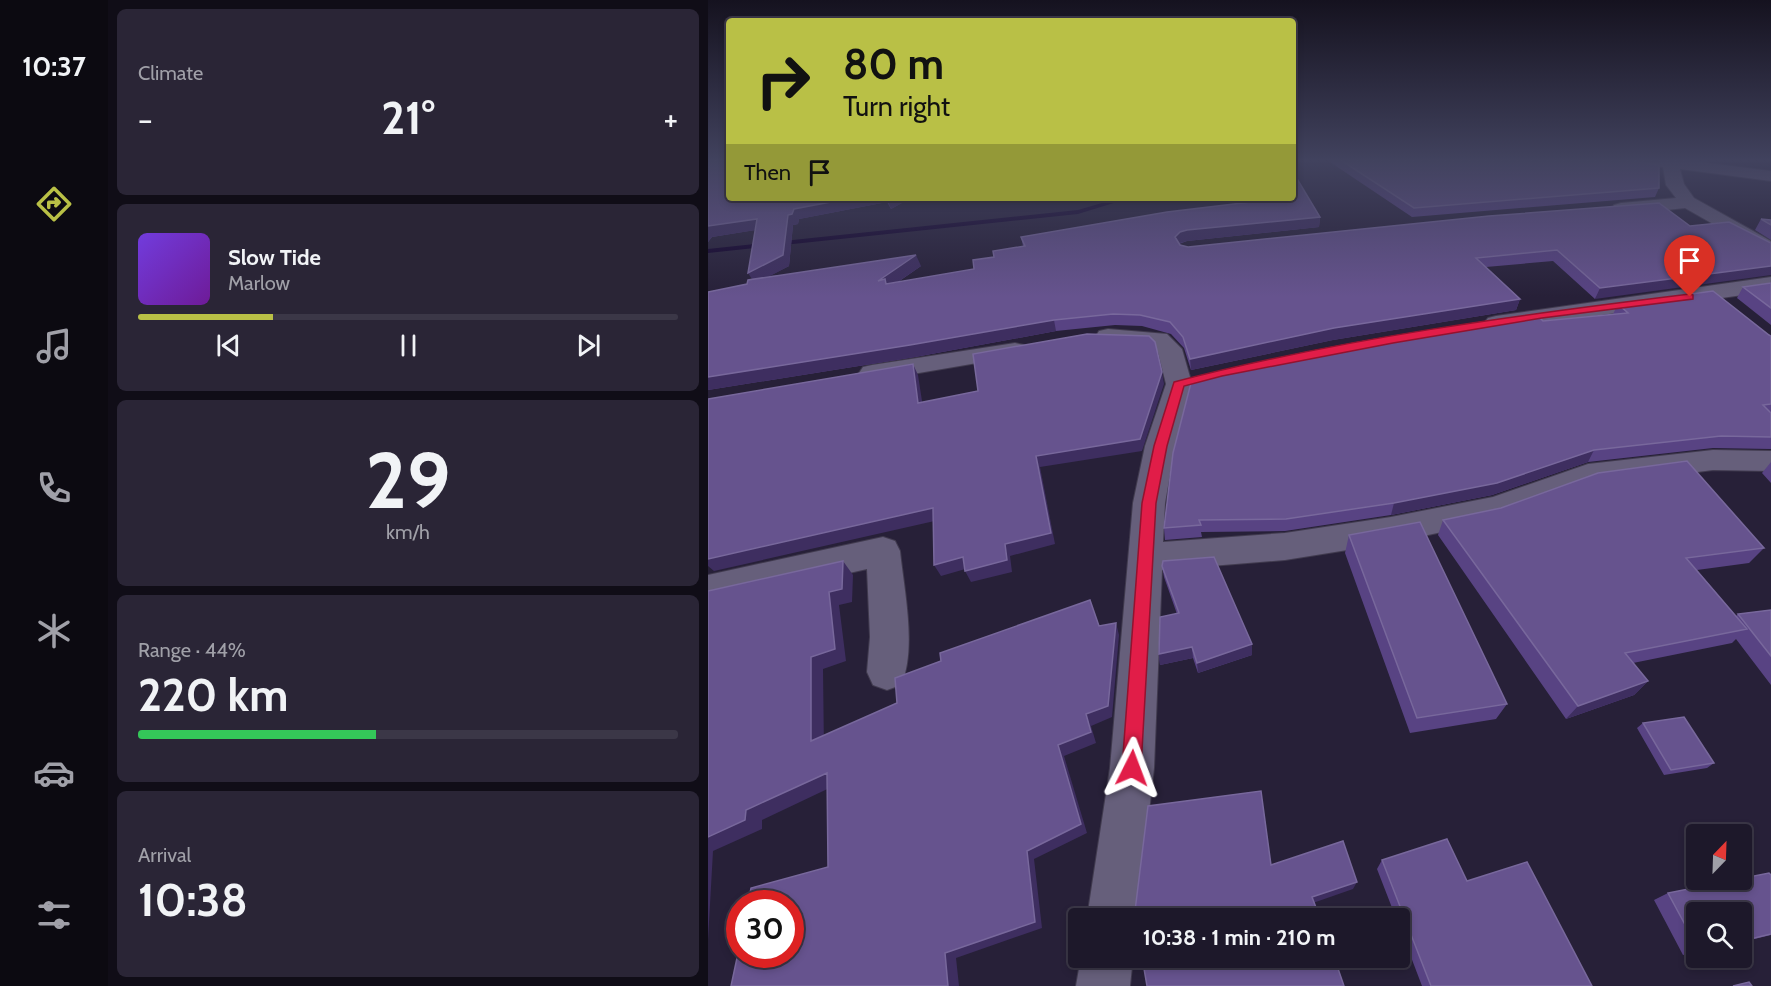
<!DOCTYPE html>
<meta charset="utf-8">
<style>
:root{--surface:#1d182a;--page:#2a2536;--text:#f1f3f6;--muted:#a0a0a8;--line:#3b3747;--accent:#b9c046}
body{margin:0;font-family:Cabin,sans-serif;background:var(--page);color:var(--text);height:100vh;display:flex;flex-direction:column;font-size:22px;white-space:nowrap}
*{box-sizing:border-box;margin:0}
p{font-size:20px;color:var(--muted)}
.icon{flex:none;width:33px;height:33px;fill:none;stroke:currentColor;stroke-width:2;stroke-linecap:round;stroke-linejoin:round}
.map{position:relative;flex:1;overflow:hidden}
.drawer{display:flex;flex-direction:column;gap:9px;padding:9px;background:#100d17;width:600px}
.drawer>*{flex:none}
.hud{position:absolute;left:18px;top:18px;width:570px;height:183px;border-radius:6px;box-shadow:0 3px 9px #0003,0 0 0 2px var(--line);background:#b9c046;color:#111;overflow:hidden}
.needle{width:39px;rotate:23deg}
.fabs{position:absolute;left:978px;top:824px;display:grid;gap:12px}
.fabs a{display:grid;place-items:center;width:66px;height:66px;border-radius:6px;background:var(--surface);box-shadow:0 3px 9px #0003,0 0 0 2px var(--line);font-size:30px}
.speed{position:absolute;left:18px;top:890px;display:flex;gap:12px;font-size:30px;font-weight:700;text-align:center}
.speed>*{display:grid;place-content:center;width:78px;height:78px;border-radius:50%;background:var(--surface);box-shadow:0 3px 9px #0003,0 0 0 2px var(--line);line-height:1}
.speed .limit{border:9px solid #d22;background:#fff;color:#111}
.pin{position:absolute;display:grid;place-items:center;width:51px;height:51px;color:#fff;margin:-62px -26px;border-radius:50% 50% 50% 0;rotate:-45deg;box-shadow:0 0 6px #0007}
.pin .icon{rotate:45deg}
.me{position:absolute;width:66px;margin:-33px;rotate:3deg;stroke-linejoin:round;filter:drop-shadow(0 0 4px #0008)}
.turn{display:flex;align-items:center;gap:21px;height:126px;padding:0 18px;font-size:27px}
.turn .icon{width:78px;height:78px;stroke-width:2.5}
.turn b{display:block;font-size:42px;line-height:51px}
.then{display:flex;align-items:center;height:57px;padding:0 18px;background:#0003;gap:12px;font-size:22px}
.big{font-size:45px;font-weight:800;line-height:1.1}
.drawer .widget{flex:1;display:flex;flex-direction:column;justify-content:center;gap:9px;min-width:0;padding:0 21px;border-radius:9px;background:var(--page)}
.drawer .dial{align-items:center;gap:0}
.dial b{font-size:78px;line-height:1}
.song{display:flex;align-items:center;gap:18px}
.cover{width:72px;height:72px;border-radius:9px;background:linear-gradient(135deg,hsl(260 70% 55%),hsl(280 70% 35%))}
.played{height:6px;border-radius:3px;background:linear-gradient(90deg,var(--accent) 25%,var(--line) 25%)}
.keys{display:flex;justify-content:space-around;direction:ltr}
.heat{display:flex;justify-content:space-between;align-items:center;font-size:33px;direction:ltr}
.charge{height:9px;border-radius:4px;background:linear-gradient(90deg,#34c759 44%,var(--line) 0)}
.trip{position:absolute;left:360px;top:908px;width:342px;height:60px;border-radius:6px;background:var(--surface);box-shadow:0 3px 9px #0003,0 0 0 2px var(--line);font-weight:800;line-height:60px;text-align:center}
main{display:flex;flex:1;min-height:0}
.tabs{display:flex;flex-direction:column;width:108px;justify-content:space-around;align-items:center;background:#0c0a11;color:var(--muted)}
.tabs .icon{width:42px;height:42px}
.tabs .active{color:var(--accent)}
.tabs b{font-size:27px;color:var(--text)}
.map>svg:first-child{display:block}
</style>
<main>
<nav class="tabs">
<b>10:37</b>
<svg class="icon active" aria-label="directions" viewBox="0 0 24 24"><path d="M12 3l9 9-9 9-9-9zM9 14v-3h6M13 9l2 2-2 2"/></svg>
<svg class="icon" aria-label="music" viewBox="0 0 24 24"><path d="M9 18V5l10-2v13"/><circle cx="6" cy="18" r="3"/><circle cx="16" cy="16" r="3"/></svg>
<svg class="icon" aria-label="phone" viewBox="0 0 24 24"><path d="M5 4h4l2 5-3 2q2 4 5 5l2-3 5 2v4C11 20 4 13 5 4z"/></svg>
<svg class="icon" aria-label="climate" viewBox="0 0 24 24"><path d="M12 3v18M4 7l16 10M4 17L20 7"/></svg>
<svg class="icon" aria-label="car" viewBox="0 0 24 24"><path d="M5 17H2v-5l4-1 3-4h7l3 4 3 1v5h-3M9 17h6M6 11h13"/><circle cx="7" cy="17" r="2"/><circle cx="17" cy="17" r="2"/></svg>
<svg class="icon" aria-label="filters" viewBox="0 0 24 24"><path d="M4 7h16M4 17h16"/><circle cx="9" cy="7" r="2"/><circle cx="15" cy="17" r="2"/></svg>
</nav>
<section class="drawer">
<div class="widget"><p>Climate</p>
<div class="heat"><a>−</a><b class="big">21°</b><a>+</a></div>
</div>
<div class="widget">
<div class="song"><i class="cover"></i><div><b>Slow Tide</b><p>Marlow</p></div></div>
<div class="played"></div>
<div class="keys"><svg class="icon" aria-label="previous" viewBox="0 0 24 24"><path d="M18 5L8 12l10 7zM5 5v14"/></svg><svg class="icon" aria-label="pause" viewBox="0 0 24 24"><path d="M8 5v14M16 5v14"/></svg><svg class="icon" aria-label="next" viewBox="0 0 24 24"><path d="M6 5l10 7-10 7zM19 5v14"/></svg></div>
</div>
<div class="widget dial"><b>29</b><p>km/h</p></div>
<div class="widget"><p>Range · 44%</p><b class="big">220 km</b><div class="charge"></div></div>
<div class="widget"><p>Arrival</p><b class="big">10:38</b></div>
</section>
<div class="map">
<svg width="1063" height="986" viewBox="0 0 1063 986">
<rect width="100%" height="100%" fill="#272038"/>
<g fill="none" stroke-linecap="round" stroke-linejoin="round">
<!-- stream -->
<path fill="#11002a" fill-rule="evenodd" d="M 411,198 L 422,198 L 370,214 L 0,253 L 0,249 L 370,210 Z"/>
<!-- minor casing -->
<g stroke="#413b4f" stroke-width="2">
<path id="minor" d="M 926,159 L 969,159 L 1063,171 L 1063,181 L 972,169 L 976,184 L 986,198 L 1063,241 L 1063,255 L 1056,253 L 977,208 L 913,215 L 906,213 L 904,209 L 906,205 L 913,203 L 968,198 L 958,185 L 955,167 L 928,162 Z
M 1063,277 L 1063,291 L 788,330 L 780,328 L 776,323 L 780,318 L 788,316 Z
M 400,329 L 459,334 L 474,349 L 484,384 L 467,446 L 457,503 L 455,542 L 577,533 L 683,517 L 785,497 L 880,464 L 1005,450 L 1063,451 L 1063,471 L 1005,470 L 880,486 L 785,521 L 683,543 L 577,560 L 454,570 L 446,768 L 429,918 L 379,918 L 402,768 L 425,503 L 437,446 L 458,384 L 450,352 L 443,346 L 391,341 L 388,336 L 391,331 Z
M 307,343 L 316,345 L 319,350 L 316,355 L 164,381 L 155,379 L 151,373 L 155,367 L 164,365 Z
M 175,537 L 187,541 L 192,551 C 196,590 209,649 193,685 L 179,690 L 165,685 L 159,672 L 162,637 L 159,569 L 0,605 L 0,575 Z
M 373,957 L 425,957 L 422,986 L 368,986 Z"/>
</g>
<!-- minor -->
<use href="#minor" fill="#665f7b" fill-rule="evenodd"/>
</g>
<!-- wall -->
<path fill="#584383" d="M 0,159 L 21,198 L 203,198 L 183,209 L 179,202 L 91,219 L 90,224 L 85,225 L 81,266 L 61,276 L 213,266 L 190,282 L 266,269 L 286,257 L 315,246 L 313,237 L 536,203 L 503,198 L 585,198 L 612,217 L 611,227 L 479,241 L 471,244 L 480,247 L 951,203 L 887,299 L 845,261 L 778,267 L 812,299 L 808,310 L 625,340 L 483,370 L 476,348 L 463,334 L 434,326 L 407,325 L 348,331 L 207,357 L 0,390 L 0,292 L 39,284 L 44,279 L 47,230 L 4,237 L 0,242 Z
M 623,159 L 910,159 L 951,188 L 947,197 L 704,217 L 622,162 Z
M 230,198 L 247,198 L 243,200 Z
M 1053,219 L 1063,220 L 1063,240 L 1047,230 Z
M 1063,283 L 1063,325 L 1029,298 L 1035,287 Z
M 910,304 L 1063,336 L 1063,449 L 1005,448 L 880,462 L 784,495 L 683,515 L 577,531 L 493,532 L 494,537 L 457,540 L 456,528 L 835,321 L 905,314 Z
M 1063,462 L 1063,483 L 1054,473 Z
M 735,520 L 1056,548 L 1041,563 L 989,570 L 1028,616 L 1030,614 L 1063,610 L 1063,685 L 1028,639 L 1024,643 L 925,663 L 940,681 L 926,695 L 858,719 L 730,535 Z
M 641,535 L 799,704 L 788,719 L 702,733 L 637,553 Z
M 454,566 L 544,655 L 490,673 L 485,658 L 452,665 L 451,654 L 469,614 L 456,577 Z
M 935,723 L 1006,763 L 999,768 L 956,775 L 929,728 Z
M 674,860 L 759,881 L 884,986 L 714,986 L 692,928 L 692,918 L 688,918 L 669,869 Z
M 1063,875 L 1063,935 L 1034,942 L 1034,912 L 988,912 L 988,952 L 975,955 L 946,900 L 960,893 Z"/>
<!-- shaded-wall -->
<path fill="#3e2e60" d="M 144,198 L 178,198 L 179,202 L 91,219 L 90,224 L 85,225 L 81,266 L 47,284 L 40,273 L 80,215 L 86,209 Z
M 181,198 L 203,198 L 183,209 L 179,199 Z
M 612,217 L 611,227 L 479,241 L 472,243 L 468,248 L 467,237 L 472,232 L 479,230 Z
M 49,219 L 54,229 L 4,237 L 0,242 L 0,226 Z
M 208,255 L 213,266 L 181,288 L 170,281 Z
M 1063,266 L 1063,275 L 887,299 L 892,288 Z
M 812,299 L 808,310 L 625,340 L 483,370 L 482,359 L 626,328 Z
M 346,320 L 348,331 L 207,357 L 0,390 L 0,377 Z
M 205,364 L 210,375 L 216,414 L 210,403 Z
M 454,372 L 456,384 L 434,451 L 332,467 L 347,544 L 302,556 L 304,572 L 263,582 L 257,571 L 328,456 Z
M 886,450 L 880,462 L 784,495 L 683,515 L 686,503 Z
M 225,508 L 231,520 L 6,571 L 0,566 L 0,559 Z
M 255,557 L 261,568 L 233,576 L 226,565 Z
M 135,561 L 145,575 L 144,602 L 131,605 L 138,661 L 115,669 L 116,752 L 103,741 L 103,657 L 121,592 Z
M 408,623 L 411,635 L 404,717 L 383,726 L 388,743 L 356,756 L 379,833 L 326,859 L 334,928 L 248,958 L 251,986 L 240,986 L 237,953 L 319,851 L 350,745 L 378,714 Z
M 544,644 L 544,655 L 490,673 L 489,663 Z
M 484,647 L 485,658 L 452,665 L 451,654 Z
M 940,681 L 926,695 L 858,719 L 870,706 Z
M 119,773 L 132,783 L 54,820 L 54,829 L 5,851 L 0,940 L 0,837 L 38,810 Z
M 649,882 L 645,889 L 602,904 L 604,897 Z
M 423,957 L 436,957 L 437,958 L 427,962 Z"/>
<!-- building -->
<path fill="#66538e" stroke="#78689c" stroke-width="1.5" d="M 0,159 L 21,159 L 21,198 L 144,198 L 86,209 L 84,214 L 80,215 L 75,255 L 40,273 L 49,219 L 0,226 Z
M 631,159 L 910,159 L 951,165 L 951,188 L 706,208 Z
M 585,172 L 612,217 L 479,230 L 472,232 L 467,237 L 472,245 L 480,247 L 781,216 L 951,203 L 982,226 L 1021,222 L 1063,243 L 1063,266 L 892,288 L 849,250 L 768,258 L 812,299 L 626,328 L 482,359 L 475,337 L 462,322 L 432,315 L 405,314 L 346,320 L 202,345 L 0,377 L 0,292 L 39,284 L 40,280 L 208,255 L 170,281 L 177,279 L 178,284 L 266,269 L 265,260 L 286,257 L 285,251 L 317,246 L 313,237 L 459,212 L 559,200 L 559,198 L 585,198 Z
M 1053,219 L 1063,220 L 1063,225 Z
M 1063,283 L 1063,308 L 1035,287 Z
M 1005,291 L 1061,335 L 1063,336 L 1063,404 L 1055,405 L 1063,413 L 1063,437 L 1013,436 L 886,450 L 789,483 L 686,503 L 578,519 L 491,520 L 493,525 L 456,528 L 465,453 L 484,379 L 570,359 L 704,334 L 828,314 L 835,321 L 920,313 L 910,304 Z
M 379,334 L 441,336 L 447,342 L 454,372 L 432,439 L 328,456 L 343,533 L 297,544 L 299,560 L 257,571 L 255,557 L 226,565 L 225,508 L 0,559 L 0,399 L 205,364 L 210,403 L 270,391 L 265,354 Z
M 979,461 L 1056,548 L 978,558 L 1039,629 L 917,653 L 940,681 L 870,706 L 735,520 L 793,508 L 890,473 Z
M 712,522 L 799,704 L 709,718 L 641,535 Z
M 506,557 L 544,644 L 489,663 L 484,647 L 451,654 L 452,617 L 471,613 L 454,566 L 455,561 Z
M 135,561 L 134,589 L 121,592 L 127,649 L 103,657 L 103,741 L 189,703 L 187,678 L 233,661 L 232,653 L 382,600 L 391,626 L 408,623 L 400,706 L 378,714 L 383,732 L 350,745 L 373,824 L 319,851 L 327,922 L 237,953 L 240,986 L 23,986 L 32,944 L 32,954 L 82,954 L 82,903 L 40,903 L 43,888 L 120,867 L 119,773 L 38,810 L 37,820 L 0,837 L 0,591 Z
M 1063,610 L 1063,656 L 1030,614 Z
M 976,717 L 1006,763 L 963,770 L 935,723 Z
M 553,791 L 563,865 L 635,841 L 649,882 L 604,897 L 612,918 L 401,918 L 401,917 L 427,911 L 440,806 Z
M 739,839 L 759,881 L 819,862 L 884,986 L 723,986 L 674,860 Z
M 1061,873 L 1063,875 L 1063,934 L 1034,941 L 1034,912 L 988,912 L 988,945 L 960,893 Z
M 434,957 L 626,957 L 636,986 L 439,986 Z
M 1041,982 L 1044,986 L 1025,986 Z"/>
<!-- sky -->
<linearGradient id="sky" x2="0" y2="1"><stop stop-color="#15121f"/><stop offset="0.54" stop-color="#41425e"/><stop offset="1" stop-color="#41425e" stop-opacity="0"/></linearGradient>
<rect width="1063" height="297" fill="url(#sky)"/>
<!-- route -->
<path fill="#e11d48" stroke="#92132f" stroke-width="1.5" d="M 982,294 L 985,295 L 985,299 L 834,318 L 685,343 L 514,376 L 476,386 L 459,446 L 448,503 L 433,768 L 431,775 L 424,778 L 417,775 L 414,768 L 434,503 L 446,446 L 466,382 C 635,338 809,315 982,294 Z"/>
</svg>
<div class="fabs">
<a><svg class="needle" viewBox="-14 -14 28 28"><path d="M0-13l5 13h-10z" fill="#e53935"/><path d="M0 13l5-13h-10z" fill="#a0a0a8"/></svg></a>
<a><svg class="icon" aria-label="search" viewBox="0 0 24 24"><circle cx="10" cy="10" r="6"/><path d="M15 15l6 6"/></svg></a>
</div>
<div class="speed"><div class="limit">30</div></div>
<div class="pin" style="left:982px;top:297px;background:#d93025"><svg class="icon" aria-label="arrive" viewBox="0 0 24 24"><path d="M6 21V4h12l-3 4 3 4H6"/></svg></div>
<svg class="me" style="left:424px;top:768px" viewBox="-20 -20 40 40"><path d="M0-17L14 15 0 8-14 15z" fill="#e11d48" stroke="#fff" stroke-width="4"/></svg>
<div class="trip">10:38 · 1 min · 210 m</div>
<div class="hud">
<div class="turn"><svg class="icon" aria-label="right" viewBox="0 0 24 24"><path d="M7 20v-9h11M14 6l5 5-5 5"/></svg><div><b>80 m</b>Turn right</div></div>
<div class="then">Then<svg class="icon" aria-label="arrive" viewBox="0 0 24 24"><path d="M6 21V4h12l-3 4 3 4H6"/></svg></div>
</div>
</div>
</main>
